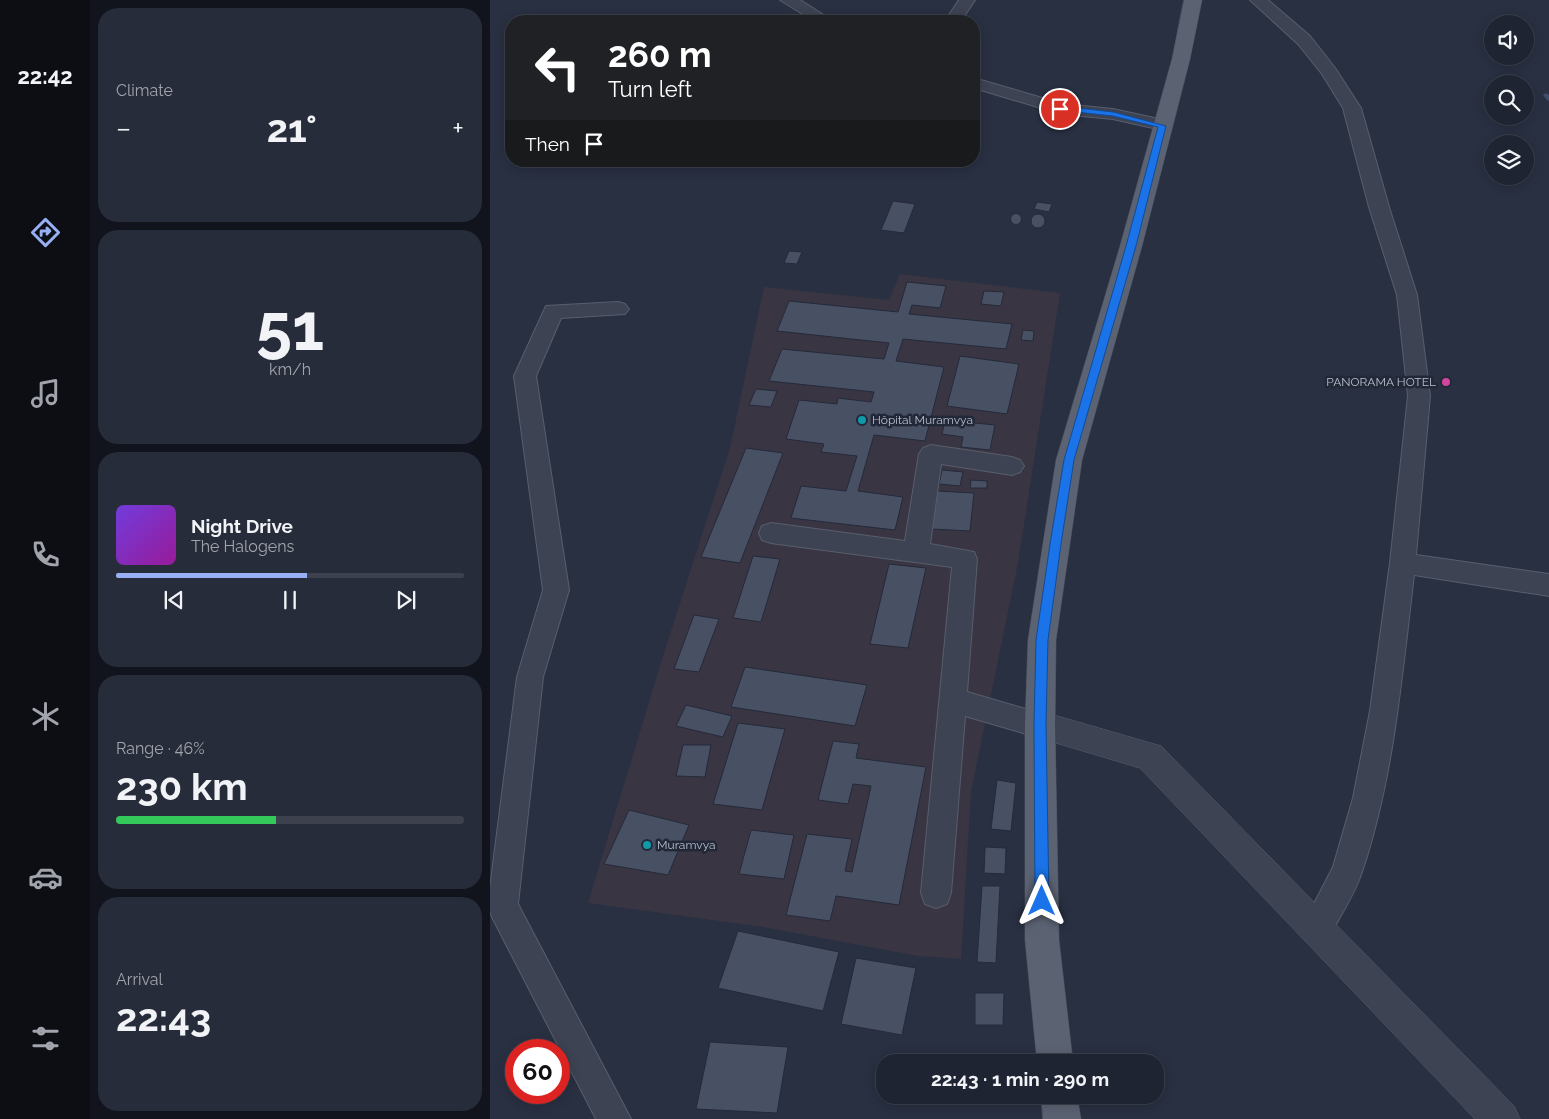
<!DOCTYPE html>
<meta charset="utf-8">
<style>
:root{--surface:#1f2432;--page:#272c3a;--text:#f1f3f6;--muted:#a1a4ac;--line:#3c414d;--accent:#98aff4}
body{margin:0;font-family:Raleway,sans-serif;background:var(--page);color:var(--text);height:100vh;display:flex;flex-direction:column;font-size:19px;white-space:nowrap}
*{box-sizing:border-box;margin:0}
p{font-size:16px;color:var(--muted)}
.icon{flex:none;width:28px;height:28px;fill:none;stroke:currentColor;stroke-width:2;stroke-linecap:round;stroke-linejoin:round}
.map{position:relative;flex:1;overflow:hidden}
.side{display:flex;flex-direction:column;gap:8px;padding:8px;background:#11141c;width:400px}
.side>*{flex:none}
.guide{position:absolute;left:15px;top:15px;width:475px;height:152px;border-radius:20px;box-shadow:0 2px 12px #0003,0 0 0 1px var(--line);background:#202124;color:#fff;overflow:hidden}
.fabs{position:absolute;left:994px;top:15px;display:grid;gap:10px}
.fabs a{display:grid;place-items:center;width:50px;height:50px;border-radius:50%;background:var(--surface);box-shadow:0 2px 12px #0003,0 0 0 1px var(--line);font-size:25px}
.speed{position:absolute;left:15px;top:1039px;display:flex;gap:10px;font-size:25px;font-weight:700;text-align:center}
.speed>*{display:grid;place-content:center;width:65px;height:65px;border-radius:50%;background:var(--surface);box-shadow:0 2px 12px #0003,0 0 0 1px var(--line);line-height:1}
.speed .limit{border:8px solid #d22;background:#fff;color:#111}
.pin{position:absolute;display:grid;place-items:center;width:42px;height:42px;color:#fff;margin:-21px;border:2px solid #fff;border-radius:50%;box-shadow:0 1px 5px #0007}
.me{position:absolute;width:55px;margin:-28px;rotate:0deg;stroke-linejoin:round;filter:drop-shadow(0 0 4px #0008)}
.turn{display:flex;align-items:center;gap:18px;height:105px;padding:0 20px;font-size:22px}
.turn .icon{width:65px;height:65px;stroke-width:2.5}
.turn b{display:block;font-size:35px;line-height:42px}
.then{display:flex;align-items:center;height:48px;padding:0 20px;background:#0003;gap:10px;font-size:19px}
.big{font-size:38px;font-weight:700;line-height:1.1}
.side .tile{flex:1;display:flex;flex-direction:column;justify-content:center;gap:8px;min-width:0;padding:0 18px;border-radius:20px;background:var(--page)}
.side .dial{align-items:center;gap:0}
.dial b{font-size:65px;line-height:1}
.song{display:flex;align-items:center;gap:15px}
.cover{width:60px;height:60px;border-radius:8px;background:linear-gradient(135deg,hsl(260 70% 55%),hsl(300 70% 35%))}
.played{height:5px;border-radius:2px;background:linear-gradient(90deg,var(--accent) 55%,var(--line) 55%)}
.keys{display:flex;justify-content:space-around;direction:ltr}
.heat{display:flex;justify-content:space-between;align-items:center;font-size:28px;direction:ltr}
.charge{height:8px;border-radius:4px;background:linear-gradient(90deg,#34c759 46%,var(--line) 0)}
.trip{position:absolute;left:386px;top:1054px;width:288px;height:50px;border-radius:20px;background:var(--surface);box-shadow:0 2px 12px #0003,0 0 0 1px var(--line);font-weight:700;line-height:50px;text-align:center}
main{display:flex;flex:1;min-height:0}
.menu{display:flex;flex-direction:column;width:90px;justify-content:space-around;align-items:center;background:#0c0e14;color:var(--muted)}
.menu .icon{width:35px;height:35px}
.menu .current{color:var(--accent)}
.menu b{font-size:22px;color:var(--text)}
.map>svg:first-child{display:block}
</style>
<main>
<nav class="menu">
<b>22:42</b>
<svg class="icon current" aria-label="directions" viewBox="0 0 24 24"><path d="M12 3l9 9-9 9-9-9zM9 14v-3h6M13 9l2 2-2 2"/></svg>
<svg class="icon" aria-label="music" viewBox="0 0 24 24"><path d="M9 18V5l10-2v13"/><circle cx="6" cy="18" r="3"/><circle cx="16" cy="16" r="3"/></svg>
<svg class="icon" aria-label="phone" viewBox="0 0 24 24"><path d="M5 4h4l2 5-3 2q2 4 5 5l2-3 5 2v4C11 20 4 13 5 4z"/></svg>
<svg class="icon" aria-label="climate" viewBox="0 0 24 24"><path d="M12 3v18M4 7l16 10M4 17L20 7"/></svg>
<svg class="icon" aria-label="car" viewBox="0 0 24 24"><path d="M5 17H2v-5l4-1 3-4h7l3 4 3 1v5h-3M9 17h6M6 11h13"/><circle cx="7" cy="17" r="2"/><circle cx="17" cy="17" r="2"/></svg>
<svg class="icon" aria-label="filters" viewBox="0 0 24 24"><path d="M4 7h16M4 17h16"/><circle cx="9" cy="7" r="2"/><circle cx="15" cy="17" r="2"/></svg>
</nav>
<section class="side">
<div class="tile"><p>Climate</p>
<div class="heat"><a>−</a><b class="big">21°</b><a>+</a></div>
</div>
<div class="tile dial"><b>51</b><p>km/h</p></div>
<div class="tile">
<div class="song"><i class="cover"></i><div><b>Night Drive</b><p>The Halogens</p></div></div>
<div class="played"></div>
<div class="keys"><svg class="icon" aria-label="previous" viewBox="0 0 24 24"><path d="M18 5L8 12l10 7zM5 5v14"/></svg><svg class="icon" aria-label="pause" viewBox="0 0 24 24"><path d="M8 5v14M16 5v14"/></svg><svg class="icon" aria-label="next" viewBox="0 0 24 24"><path d="M6 5l10 7-10 7zM19 5v14"/></svg></div>
</div>
<div class="tile"><p>Range · 46%</p><b class="big">230 km</b><div class="charge"></div></div>
<div class="tile"><p>Arrival</p><b class="big">22:43</b></div>
</section>
<div class="map">
<svg width="1059" height="1119" viewBox="0 0 1059 1119">
<rect width="100%" height="100%" fill="#293042"/>
<!-- medical -->
<path fill="#393543" d="M 410,274 L 570,293 L 528,563 L 481,792 L 471,959 L 428,956 L 273,927 L 98,903 L 173,656 L 240,448 L 274,287 L 399,300 Z"/>
<g fill="none" stroke-linecap="round" stroke-linejoin="round">
<!-- stream -->
<path fill="#404c6b" fill-rule="evenodd" d="M 1056,93 L 1059,95 L 1059,101 L 1057,100 L 1053,95 Z"/>
</g>
<!-- building -->
<path fill="#485064" stroke="#242a3a" d="M 407,14 L 434,21 L 399,21 Z
M 403,201 L 425,204 L 414,233 L 391,230 Z
M 547,202 L 562,204 L 559,212 L 544,209 Z
M520.5 219a5.5 5.5 0 1 1 11 0a5.5 5.5 0 1 1-11 0Z
M541 221a7 7 0 1 1 14 0a7 7 0 1 1-14 0Z
M 299,251 L 312,252 L 307,264 L 294,263 Z
M 417,282 L 456,286 L 450,308 L 422,305 L 419,314 L 522,324 L 516,349 L 413,339 L 406,361 L 454,367 L 435,441 L 384,435 L 368,491 L 413,497 L 405,530 L 301,518 L 311,486 L 356,491 L 367,456 L 331,452 L 334,444 L 296,439 L 309,400 L 347,404 L 348,398 L 381,402 L 384,392 L 279,381 L 292,349 L 394,359 L 399,343 L 287,331 L 299,301 L 408,312 Z
M 494,291 L 514,292 L 511,306 L 491,304 Z
M 533,330 L 544,331 L 543,341 L 531,340 Z
M 470,356 L 529,364 L 517,414 L 457,406 Z
M 266,389 L 287,391 L 281,407 L 259,405 Z
M 455,420 L 505,425 L 500,450 L 471,447 L 473,437 L 452,434 Z
M 256,448 L 293,453 L 250,563 L 211,557 Z
M 452,470 L 473,472 L 470,486 L 449,484 Z
M 481,480 L 497,481 L 497,488 L 480,488 Z
M 447,491 L 484,493 L 480,531 L 442,529 Z
M 263,556 L 290,559 L 271,622 L 243,618 Z
M 399,564 L 436,568 L 418,648 L 380,644 Z
M 204,615 L 229,619 L 209,672 L 184,669 Z
M 255,667 L 377,685 L 365,726 L 241,707 Z
M 196,705 L 242,716 L 233,737 L 186,726 Z
M 248,723 L 295,729 L 272,810 L 223,804 Z
M 343,741 L 369,744 L 366,758 L 436,767 L 409,905 L 346,896 L 340,921 L 296,915 L 317,834 L 362,839 L 355,871 L 362,872 L 381,786 L 363,784 L 358,804 L 328,800 Z
M 193,745 L 221,745 L 215,777 L 186,776 Z
M 507,780 L 526,783 L 521,831 L 501,829 Z
M 139,810 L 199,825 L 178,875 L 114,864 Z
M 261,830 L 304,835 L 294,879 L 249,874 Z
M 495,847 L 516,848 L 515,874 L 494,873 Z
M 492,886 L 510,886 L 506,963 L 487,962 Z
M 248,931 L 349,952 L 333,1011 L 228,988 Z
M 366,958 L 426,968 L 412,1035 L 351,1024 Z
M 485,993 L 514,993 L 513,1025 L 485,1025 Z
M 220,1042 L 298,1047 L 287,1113 L 206,1109 Z"/>
<g fill="none" stroke-linecap="round" stroke-linejoin="round">
<!-- minor casing -->
<g stroke="#585e6d" stroke-width="2">
<path id="minor" d="M 290,0 L 310,0 L 343,21 L 324,21 Z
M 469,0 L 485,0 L 471,21 L 455,21 Z
M 760,0 L 778,0 L 820,36 L 845,68 L 871,108 L 899,207 L 927,295 L 940,396 L 926,555 L 1059,574 L 1059,596 L 924,575 C 912,674 904,777 872,872 C 864,896 849,918 837,940 L 826,944 L 815,940 L 811,929 L 843,867 L 863,798 L 880,711 L 900,563 L 918,396 L 907,295 L 879,207 L 853,108 L 832,74 L 808,44 Z
M 484,78 L 573,104 L 623,109 L 678,121 L 681,125 L 678,129 L 672,130 L 623,119 L 571,114 L 484,88 Z
M 128,302 L 135,304 L 139,309 L 135,314 L 71,318 L 46,376 L 79,590 L 53,677 L 28,904 L 141,1119 L 106,1119 L 2,917 L 0,911 L 0,888 L 27,677 L 53,590 L 24,376 L 56,306 Z
M 441,445 L 522,457 L 530,460 L 534,466 L 530,472 L 522,475 L 451,464 L 440,544 L 484,552 L 487,559 L 477,692 L 560,716 L 564,725 L 560,734 L 550,738 L 475,716 L 461,893 L 457,904 L 446,908 L 435,904 L 431,893 L 462,567 L 281,543 L 272,540 L 269,533 L 272,526 L 281,523 L 415,541 L 429,454 L 433,448 Z"/>
</g>
<!-- tertiary casing -->
<g stroke="#585e6d" stroke-width="1">
<path id="tertiary" d="M 550,711 L 671,746 L 1024,1106 L 1030,1119 L 985,1119 L 650,768 L 539,735 L 535,725 L 539,715 Z"/>
</g>
<!-- primary casing -->
<g stroke="#474c5c" stroke-width="1">
<path id="primary" d="M 694,0 L 712,0 L 700,59 L 652,246 L 592,460 L 566,640 L 565,725 L 569,940 L 583,1062 L 547,1062 L 535,940 L 535,725 L 538,640 L 566,460 L 630,246 L 682,59 Z
M 551,1095 L 587,1095 L 591,1119 L 553,1119 Z"/>
</g>
<!-- minor -->
<use href="#minor" fill="#3d4352" fill-rule="evenodd"/>
<!-- tertiary -->
<use href="#tertiary" fill="#3d4352" fill-rule="evenodd"/>
<!-- primary -->
<use href="#primary" fill="#5b6272" fill-rule="evenodd"/>
</g>
<!-- route -->
<path fill="#1a73e8" stroke="#114b97" d="M 570,106 L 623,112 L 676,126 L 646,246 L 584,460 L 571,544 L 558,640 L 556,724 L 559,901 L 557,906 L 552,908 L 547,906 L 545,901 L 544,724 L 546,640 L 560,544 L 574,460 L 636,246 L 668,127 L 623,116 L 568,110 L 568,107 Z"/>
<!-- markers -->
<circle fill="#d1479c" stroke="#222838" stroke-width="2" cx="956" cy="382" r="5"/>
<g fill="#0f9aa8" stroke="#222838" stroke-width="2">
<circle cx="372" cy="420" r="5"/>
<circle cx="157" cy="845" r="5"/>
</g>
<g text-anchor="middle" stroke-width="5" stroke-linejoin="round" paint-order="stroke">
<!-- poi labels -->
<g font-size="12" fill="#babfcc" stroke="#222838" text-anchor="start">
<text x="946" y="386" text-anchor="end">PANORAMA HOTEL</text>
<text x="382" y="424">Hôpital Muramvya</text>
<text x="167" y="849">Muramvya</text>
</g>
</g>
</svg>
<div class="fabs">
<a><svg class="icon" aria-label="sound" viewBox="0 0 24 24"><path d="M4 9h4l5-4v14l-5-4H4zM17 9q2 3 0 6"/></svg></a>
<a><svg class="icon" aria-label="search" viewBox="0 0 24 24"><circle cx="10" cy="10" r="6"/><path d="M15 15l6 6"/></svg></a>
<a><svg class="icon" aria-label="layers" viewBox="0 0 24 24"><path d="M12 4l9 5-9 5-9-5zM3 14l9 5 9-5"/></svg></a>
</div>
<div class="speed"><div class="limit">60</div></div>
<div class="pin" style="left:570px;top:109px;background:#d93025"><svg class="icon" aria-label="arrive" viewBox="0 0 24 24"><path d="M6 21V4h12l-3 4 3 4H6"/></svg></div>
<svg class="me" style="left:552px;top:901px" viewBox="-20 -20 40 40"><path d="M0-17L14 15 0 8-14 15z" fill="#1a73e8" stroke="#fff" stroke-width="4"/></svg>
<div class="trip">22:43 · 1 min · 290 m</div>
<div class="guide">
<div class="turn"><svg class="icon" aria-label="left" viewBox="0 0 24 24"><path d="M17 20v-9H6M10 6l-5 5 5 5"/></svg><div><b>260 m</b>Turn left</div></div>
<div class="then">Then<svg class="icon" aria-label="arrive" viewBox="0 0 24 24"><path d="M6 21V4h12l-3 4 3 4H6"/></svg></div>
</div>
</div>
</main>
